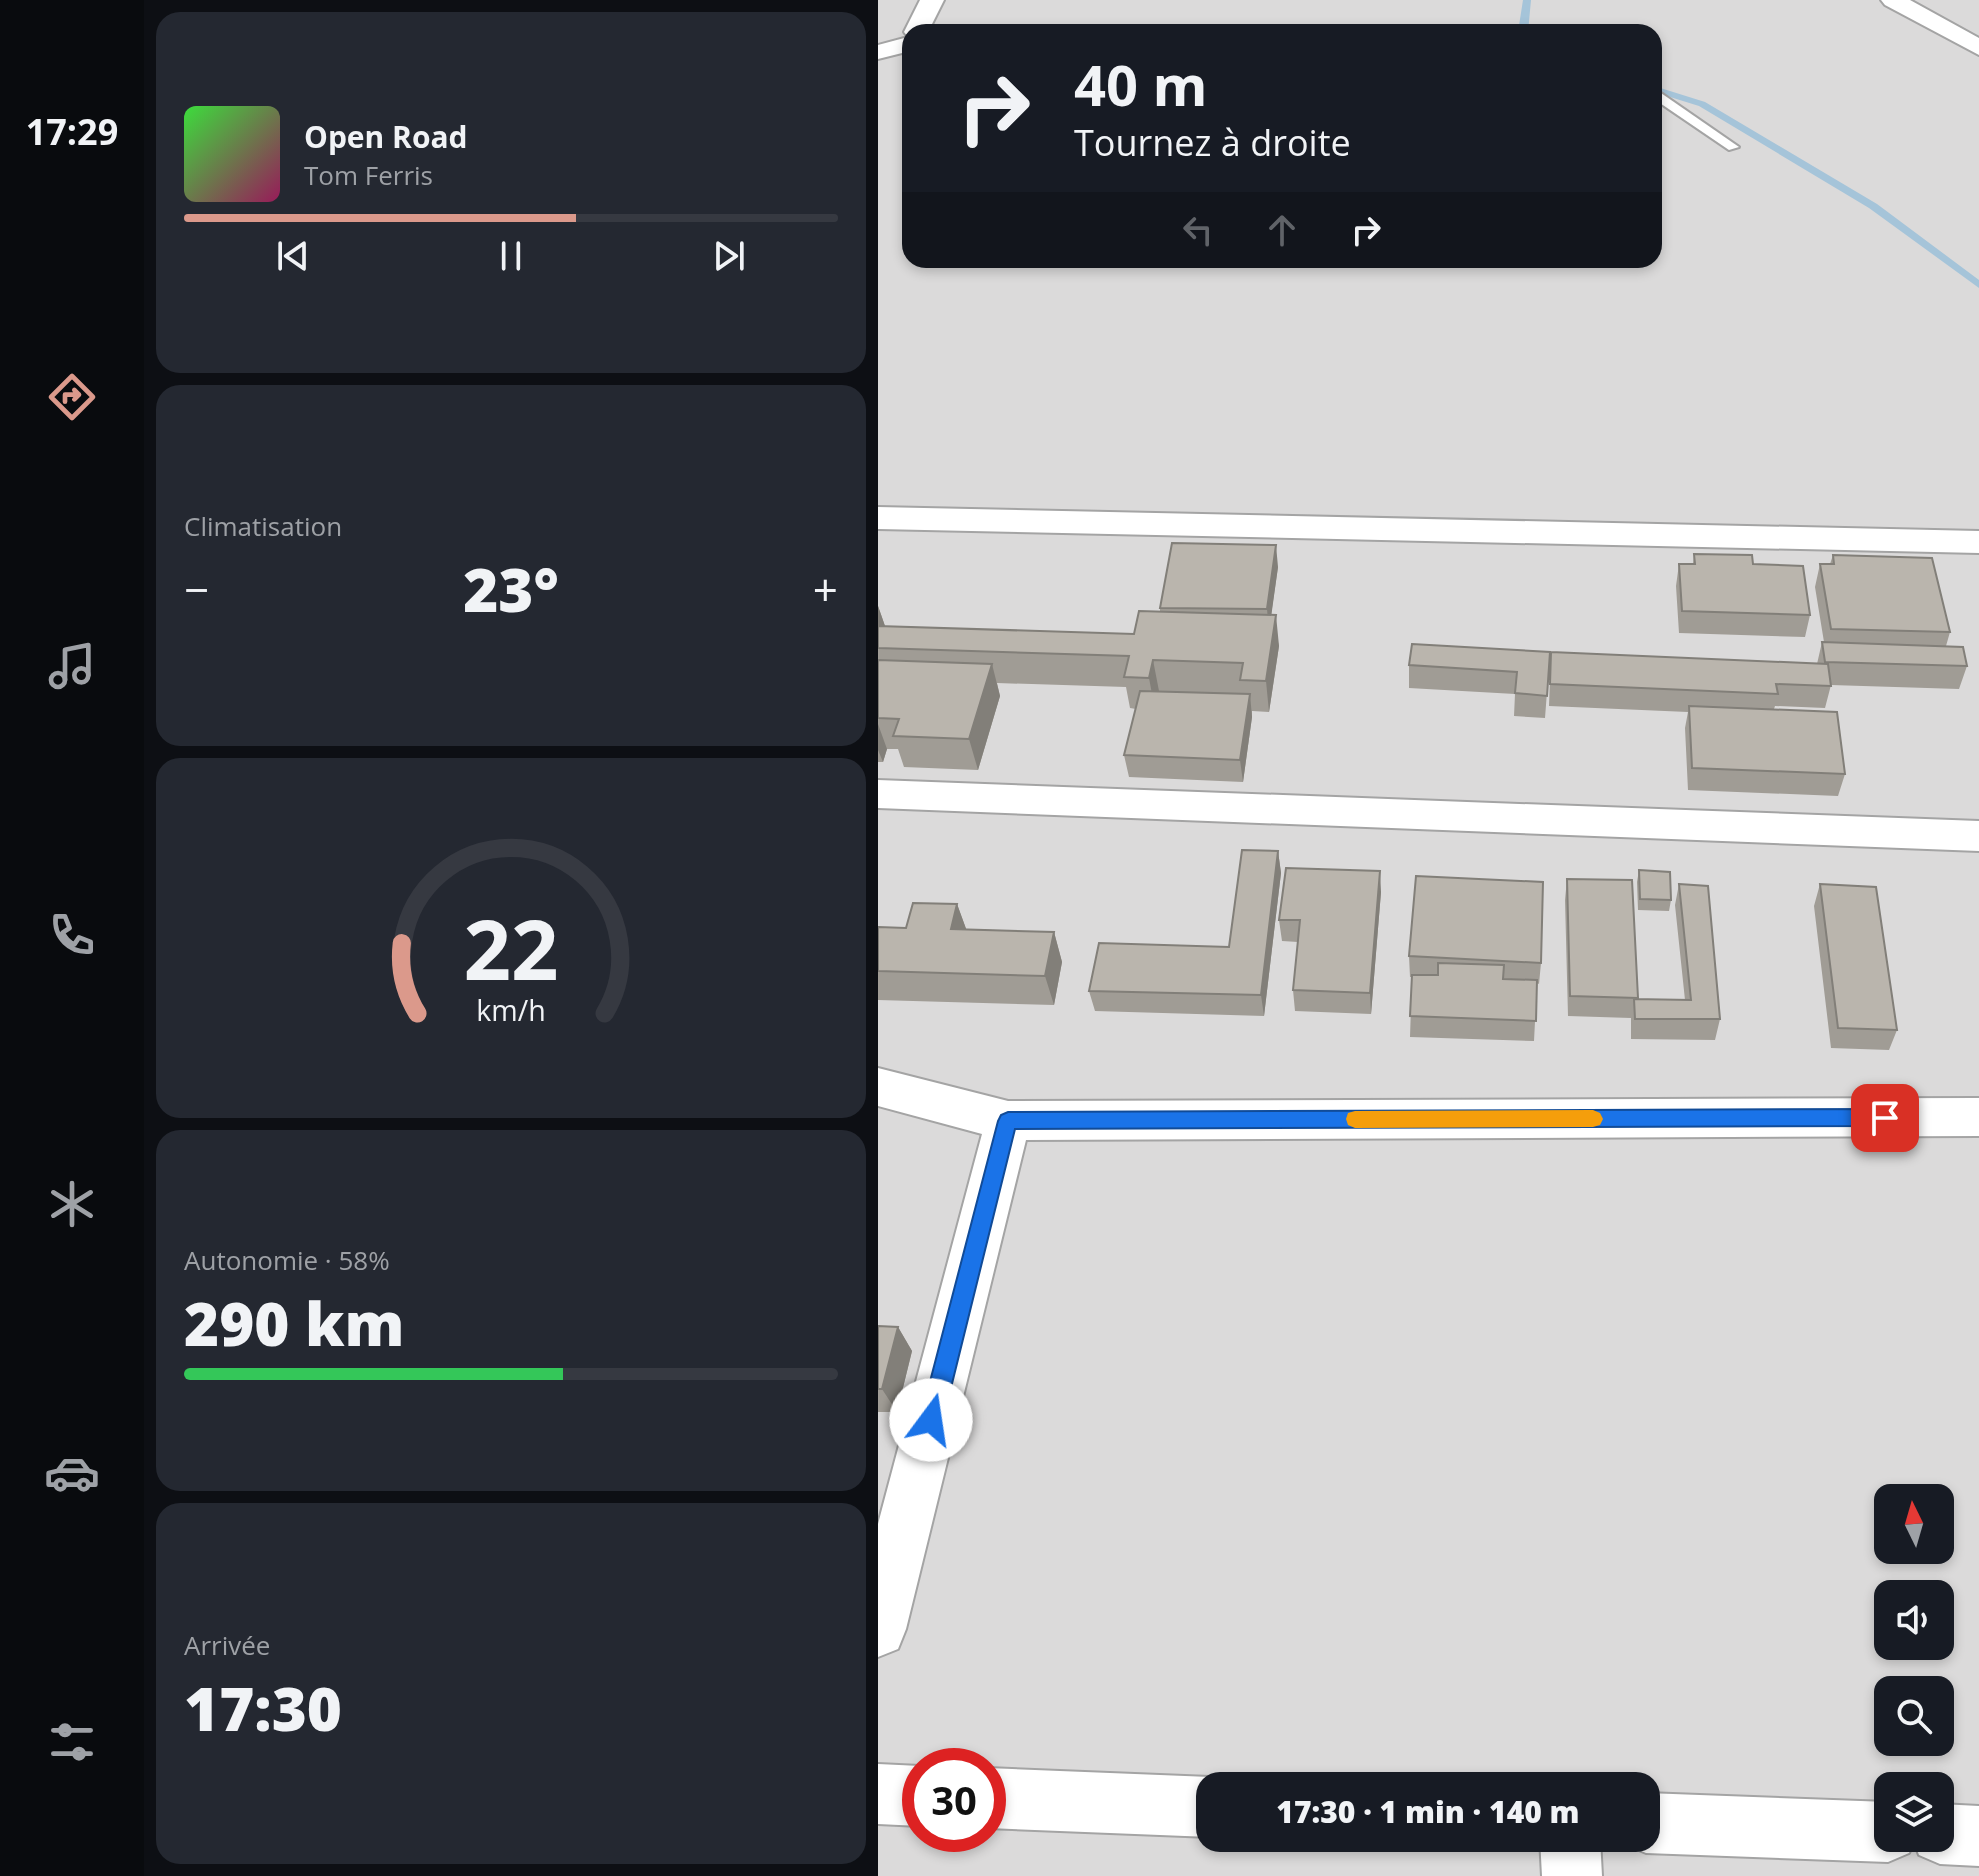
<!DOCTYPE html>
<html lang="fr">
<meta charset="utf-8">
<style>
:root{--surface:#171b24;--page:#242831;--text:#f1f3f6;--muted:#9ea1a6;--line:#363941;--accent:#db998b}
body{margin:0;font-family:"Open Sans",sans-serif;background:var(--page);color:var(--text);height:100vh;display:flex;flex-direction:column;font-size:30px;white-space:nowrap}
*{box-sizing:border-box;margin:0}
p{font-size:26px;color:var(--muted)}
.icon{flex:none;width:44px;height:44px;fill:none;stroke:currentColor;stroke-width:2;stroke-linecap:round;stroke-linejoin:round}
.map{position:relative;flex:1;overflow:hidden}
.side{display:flex;flex-direction:column;gap:12px;padding:12px;background:#0d0f14;width:734px}
.side>*{flex:none}
.top-card{position:absolute;left:24px;top:24px;width:760px;height:244px;border-radius:24px;box-shadow:0 4px 12px #0003;background:#171b24;color:var(--text);overflow:hidden}
.needle{width:52px;rotate:355deg}
.controls{position:absolute;left:996px;top:1484px;display:grid;gap:16px}
.controls a{display:grid;place-items:center;width:80px;height:80px;border-radius:16px;background:var(--surface);box-shadow:0 4px 12px #0003;font-size:40px}
.speed{position:absolute;left:24px;top:1748px;display:flex;gap:16px;font-size:40px;font-weight:700;text-align:center}
.speed>*{display:grid;place-content:center;width:104px;height:104px;border-radius:50%;background:var(--surface);box-shadow:0 4px 12px #0003;line-height:1}
.speed .limit{border:12px solid #d22;background:#fff;color:#111}
.pin{position:absolute;display:grid;place-items:center;width:68px;height:68px;color:#fff;margin:-34px;border-radius:16px;box-shadow:0 4px 12px #0006}
.me{position:absolute;width:88px;margin:-44px;rotate:14deg;stroke-linejoin:round;filter:drop-shadow(0 0 6px #0008)}
.turn{display:flex;align-items:center;gap:28px;height:168px;padding:0 40px;font-size:36px}
.turn .icon{width:104px;height:104px;stroke-width:2.5}
.turn b{display:block;font-size:56px;line-height:68px}
.lanes{display:flex;align-items:center;height:76px;padding:0 40px;background:#0003;justify-content:center;gap:40px;direction:ltr}
.lanes .off{opacity:.35}
.big{font-size:60px;font-weight:800;line-height:1.1}
.side .tile{flex:1;display:flex;flex-direction:column;justify-content:center;gap:12px;min-width:0;padding:0 28px;border-radius:24px;background:var(--page)}
.side .dial{align-items:center;gap:0}
.dial svg{height:208px;overflow:visible;fill:none;stroke:var(--line);stroke-width:7;stroke-linecap:round;text-anchor:middle}
.dial text{fill:var(--text);stroke:none}
.song{display:flex;align-items:center;gap:24px}
.cover{width:96px;height:96px;border-radius:12px;background:linear-gradient(135deg,hsl(120 70% 55%),hsl(330 70% 35%))}
.played{height:8px;border-radius:4px;background:linear-gradient(90deg,var(--accent) 60%,var(--line) 60%)}
.keys{display:flex;justify-content:space-around;direction:ltr}
.heat{display:flex;justify-content:space-between;align-items:center;font-size:44px;direction:ltr}
.charge{height:12px;border-radius:6px;background:linear-gradient(90deg,#34c759 58%,var(--line) 0)}
.trip{position:absolute;left:318px;top:1772px;width:464px;height:80px;border-radius:24px;background:var(--surface);box-shadow:0 4px 12px #0003;font-weight:800;line-height:80px;text-align:center}
main{display:flex;flex:1;min-height:0}
.dock{display:flex;flex-direction:column;width:144px;justify-content:space-around;align-items:center;background:#090b0e;color:var(--muted)}
.dock .icon{width:56px;height:56px}
.dock .current{color:var(--accent)}
.dock b{font-size:36px;color:var(--text)}
.map>svg:first-child{display:block}
</style>
<main>
<nav class="dock">
<b>17:29</b>
<svg class="icon current" aria-label="directions" viewBox="0 0 24 24"><path d="M12 3l9 9-9 9-9-9zM9 14v-3h6M13 9l2 2-2 2"/></svg>
<svg class="icon" aria-label="music" viewBox="0 0 24 24"><path d="M9 18V5l10-2v13"/><circle cx="6" cy="18" r="3"/><circle cx="16" cy="16" r="3"/></svg>
<svg class="icon" aria-label="phone" viewBox="0 0 24 24"><path d="M5 4h4l2 5-3 2q2 4 5 5l2-3 5 2v4C11 20 4 13 5 4z"/></svg>
<svg class="icon" aria-label="climate" viewBox="0 0 24 24"><path d="M12 3v18M4 7l16 10M4 17L20 7"/></svg>
<svg class="icon" aria-label="car" viewBox="0 0 24 24"><path d="M5 17H2v-5l4-1 3-4h7l3 4 3 1v5h-3M9 17h6M6 11h13"/><circle cx="7" cy="17" r="2"/><circle cx="17" cy="17" r="2"/></svg>
<svg class="icon" aria-label="filters" viewBox="0 0 24 24"><path d="M4 7h16M4 17h16"/><circle cx="9" cy="7" r="2"/><circle cx="15" cy="17" r="2"/></svg>
</nav>
<section class="side">
<div class="tile">
<div class="song"><i class="cover"></i><div><b>Open Road</b><p>Tom Ferris</p></div></div>
<div class="played"></div>
<div class="keys"><svg class="icon" aria-label="previous" viewBox="0 0 24 24"><path d="M18 5L8 12l10 7zM5 5v14"/></svg><svg class="icon" aria-label="pause" viewBox="0 0 24 24"><path d="M8 5v14M16 5v14"/></svg><svg class="icon" aria-label="next" viewBox="0 0 24 24"><path d="M6 5l10 7-10 7zM19 5v14"/></svg></div>
</div>
<div class="tile"><p>Climatisation</p>
<div class="heat"><a>−</a><b class="big">23°</b><a>+</a></div>
</div>
<div class="tile dial"><svg viewBox="0 0 100 80">
<path d="M14 69A42 42 0 1 1 86 69"/>
<path d="M14 69A42 42 0 0 1 8 42" stroke="#db998b"/>
<text x="50" y="56" font-size="32" font-weight="700">22</text>
<text x="50" y="72" font-size="11">km/h</text>
</svg></div>
<div class="tile"><p>Autonomie · 58%</p><b class="big">290 km</b><div class="charge"></div></div>
<div class="tile"><p>Arrivée</p><b class="big">17:30</b></div>
</section>
<div class="map">
<svg width="1101" height="1876" viewBox="0 0 1101 1876">
<rect width="100%" height="100%" fill="#eeece3"/>
<!-- residential -->
<path fill="#dbdada" fill-rule="evenodd" d="M 0,0 L 1101,0 L 1101,1876 L 0,1876 ZM 32,32 L 776,32 L 776,260 L 32,260 ZM 1010,1498 L 1062,1498 L 1062,1550 L 1010,1550 ZM 1010,1594 L 1062,1594 L 1062,1646 L 1010,1646 ZM 1010,1690 L 1062,1690 L 1062,1742 L 1010,1742 ZM 42,1766 L 110,1766 L 110,1834 L 42,1834 ZM 332,1786 L 768,1786 L 768,1838 L 332,1838 ZM 1010,1786 L 1062,1786 L 1062,1838 L 1010,1838 Z"/>
<g fill="none" stroke-linecap="round" stroke-linejoin="round">
<!-- stream -->
<path fill="#a5c4d9" fill-rule="evenodd" d="M 645,0 L 653,0 L 650,32 L 640,32 Z
M 776,86 L 827,102 L 999,204 L 1101,280 L 1101,288 L 991,208 L 821,106 L 776,92 Z"/>
<!-- service casing -->
<g stroke="#a4a4a4" stroke-width="4">
<path id="service" d="M 776,90 L 780,91 L 861,147 L 851,150 L 776,99 Z"/>
</g>
<!-- minor casing -->
<g stroke="#a4a4a4" stroke-width="4">
<path id="minor" d="M 42,0 L 66,0 L 50,32 L 32,32 L 32,51 L 0,59 L 0,45 L 30,37 L 26,32 Z
M 1003,0 L 1032,0 L 1101,38 L 1101,55 L 1007,5 Z
M 0,507 L 1101,531 L 1101,553 L 0,529 Z
M 0,780 L 1101,821 L 1101,851 L 0,808 Z
M 0,1068 L 130,1101 L 1101,1098 L 1101,1136 L 148,1140 L 28,1629 L 20,1649 L 0,1657 L 0,1524 L 104,1134 L 0,1106 Z
M 0,1764 L 42,1766 L 42,1826 L 0,1824 Z
M 110,1768 L 332,1777 L 353,1786 L 332,1786 L 332,1837 L 110,1828 Z
M 768,1793 L 1010,1802 L 1010,1838 L 1062,1838 L 1062,1804 L 1101,1806 L 1101,1866 L 1062,1864 L 1041,1855 L 1036,1842 L 1031,1853 L 1010,1862 L 768,1853 L 747,1844 L 744,1838 L 768,1838 Z
M 662,1838 L 722,1838 L 724,1876 L 664,1876 Z"/>
</g>
<!-- service -->
<use href="#service" fill="#fff" fill-rule="evenodd"/>
<!-- minor -->
<use href="#minor" fill="#fff" fill-rule="evenodd"/>
</g>
<!-- wall -->
<path fill="#a09c95" d="M 816,554 L 875,564 L 932,615 L 927,637 L 801,633 L 798,586 L 801,564 L 815,564 Z
M 955,555 L 1072,632 L 1068,646 L 1089,666 L 1081,689 L 953,685 L 947,708 L 897,706 L 896,709 L 967,774 L 960,796 L 810,790 L 807,728 L 810,712 L 671,706 L 673,652 L 939,664 L 944,642 L 946,642 L 937,587 L 942,564 L 952,564 Z
M 400,567 L 393,615 L 401,646 L 391,712 L 374,711 L 374,717 L 365,782 L 251,777 L 246,755 L 258,709 L 252,708 L 248,687 L 119,683 L 122,696 L 100,770 L 26,767 L 20,749 L 9,749 L 5,762 L 0,762 L 0,606 L 7,626 L 256,634 L 282,611 L 282,608 Z
M 672,652 L 667,718 L 636,716 L 637,694 L 531,688 L 531,665 Z
M 400,851 L 403,873 L 386,1016 L 217,1011 L 211,991 L 351,947 Z
M 761,870 L 793,900 L 791,911 L 760,910 L 759,882 Z
M 689,879 L 760,998 L 760,999 L 807,1000 L 797,905 L 801,884 L 842,1019 L 837,1040 L 753,1039 L 753,1018 L 690,1016 L 687,900 Z
M 942,884 L 1019,1030 L 1011,1050 L 953,1048 L 936,906 Z
M 503,892 L 493,1014 L 417,1011 L 415,990 L 420,942 L 404,941 L 401,920 Z
M 79,904 L 88,929 L 176,932 L 184,962 L 176,1005 L 0,1000 L 0,927 L 28,928 Z
M 531,956 L 663,963 L 661,984 L 659,983 L 656,1041 L 532,1037 L 534,977 L 532,977 Z
M 0,1326 L 20,1327 L 34,1351 L 19,1412 L 0,1412 Z"/>
<!-- shaded-wall -->
<path fill="#827f79" d="M 398,545 L 400,567 L 391,632 L 389,609 Z
M 0,606 L 7,626 L 0,644 Z
M 398,615 L 401,646 L 391,712 L 388,681 Z
M 275,660 L 281,691 L 277,710 L 271,678 Z
M 114,664 L 122,696 L 100,770 L 91,739 Z
M 372,694 L 374,717 L 365,782 L 362,760 Z
M 0,724 L 9,749 L 5,762 L 0,750 Z
M 400,851 L 403,873 L 386,1016 L 383,995 Z
M 502,871 L 503,892 L 493,1014 L 492,993 Z
M 79,904 L 90,934 L 73,929 Z
M 176,932 L 184,962 L 176,1005 L 167,976 Z
M 20,1327 L 34,1351 L 19,1412 L 4,1389 Z"/>
<!-- building -->
<path fill="#bab5ad" stroke="#827f79" stroke-width="2" d="M 294,543 L 398,545 L 389,609 L 282,608 Z
M 816,554 L 874,555 L 875,564 L 925,566 L 932,615 L 804,611 L 801,564 L 817,564 Z
M 955,555 L 1054,558 L 1072,632 L 953,629 L 942,564 L 956,564 Z
M 261,611 L 398,615 L 388,681 L 362,680 L 365,663 L 275,660 L 271,678 L 246,677 L 251,656 L 0,648 L 0,626 L 256,634 Z
M 944,642 L 1085,647 L 1089,666 L 947,662 Z
M 534,644 L 672,652 L 669,696 L 637,693 L 639,672 L 531,665 Z
M 673,652 L 950,664 L 953,686 L 898,684 L 900,694 L 672,684 Z
M 0,660 L 114,664 L 91,739 L 15,736 L 21,719 L 0,718 Z
M 262,691 L 372,694 L 362,760 L 246,755 Z
M 811,706 L 959,712 L 967,774 L 814,768 Z
M 364,850 L 400,851 L 383,995 L 211,991 L 221,943 L 351,947 Z
M 408,868 L 502,871 L 492,993 L 415,990 L 422,920 L 401,920 Z
M 761,870 L 792,872 L 793,900 L 762,899 Z
M 538,876 L 665,882 L 663,963 L 531,956 Z
M 689,879 L 754,880 L 760,998 L 692,996 Z
M 801,884 L 830,886 L 842,1019 L 757,1019 L 756,999 L 813,1000 Z
M 942,884 L 998,887 L 1019,1030 L 960,1028 Z
M 35,903 L 79,904 L 73,929 L 176,932 L 167,976 L 0,971 L 0,927 L 28,928 Z
M 560,963 L 626,965 L 625,979 L 659,980 L 658,1021 L 532,1016 L 534,975 L 560,975 Z
M 0,1326 L 20,1327 L 4,1389 L 0,1389 Z"/>
<!-- route -->
<path fill="#1a73e8" stroke="#114b97" stroke-width="2" d="M 1007,1109 L 1014,1112 L 1017,1118 L 1014,1124 L 1007,1126 L 137,1129 L 65,1420 L 61,1427 L 53,1430 L 45,1427 L 42,1420 L 120,1121 L 123,1115 L 130,1112 Z"/>
<!-- slow -->
<path fill="#f59e0b" d="M 715,1110 L 722,1113 L 725,1119 L 722,1125 L 715,1127 L 477,1128 L 470,1125 L 468,1119 L 470,1113 L 477,1111 Z"/>
</svg>
<div class="controls">
<a><svg class="needle" viewBox="-14 -14 28 28"><path d="M0-13l5 13h-10z" fill="#e53935"/><path d="M0 13l5-13h-10z" fill="#9ea1a6"/></svg></a>
<a><svg class="icon" aria-label="sound" viewBox="0 0 24 24"><path d="M4 9h4l5-4v14l-5-4H4zM17 9q2 3 0 6"/></svg></a>
<a><svg class="icon" aria-label="search" viewBox="0 0 24 24"><circle cx="10" cy="10" r="6"/><path d="M15 15l6 6"/></svg></a>
<a><svg class="icon" aria-label="layers" viewBox="0 0 24 24"><path d="M12 4l9 5-9 5-9-5zM3 14l9 5 9-5"/></svg></a>
</div>
<div class="speed"><div class="limit">30</div></div>
<div class="pin" style="left:1007px;top:1118px;background:#d93025"><svg class="icon" aria-label="arrive" viewBox="0 0 24 24"><path d="M6 21V4h12l-3 4 3 4H6"/></svg></div>
<svg class="me" style="left:53px;top:1420px" viewBox="-20 -20 40 40"><circle r="19" fill="#fff"/><path d="M0-13L10 11 0 6-10 11z" fill="#1a73e8"/></svg>
<div class="trip">17:30 · 1 min · 140 m</div>
<div class="top-card">
<div class="turn"><svg class="icon" aria-label="right" viewBox="0 0 24 24"><path d="M7 20v-9h11M14 6l5 5-5 5"/></svg><div><b>40 m</b>Tournez à droite</div></div>
<div class="lanes"><svg class="icon off" aria-label="left" viewBox="0 0 24 24"><path d="M17 20v-9H6M10 6l-5 5 5 5"/></svg><svg class="icon off" aria-label="ahead" viewBox="0 0 24 24"><path d="M12 20V5M6 11l6-6 6 6"/></svg><svg class="icon" aria-label="right" viewBox="0 0 24 24"><path d="M7 20v-9h11M14 6l5 5-5 5"/></svg></div>
</div>
</div>
</main>
